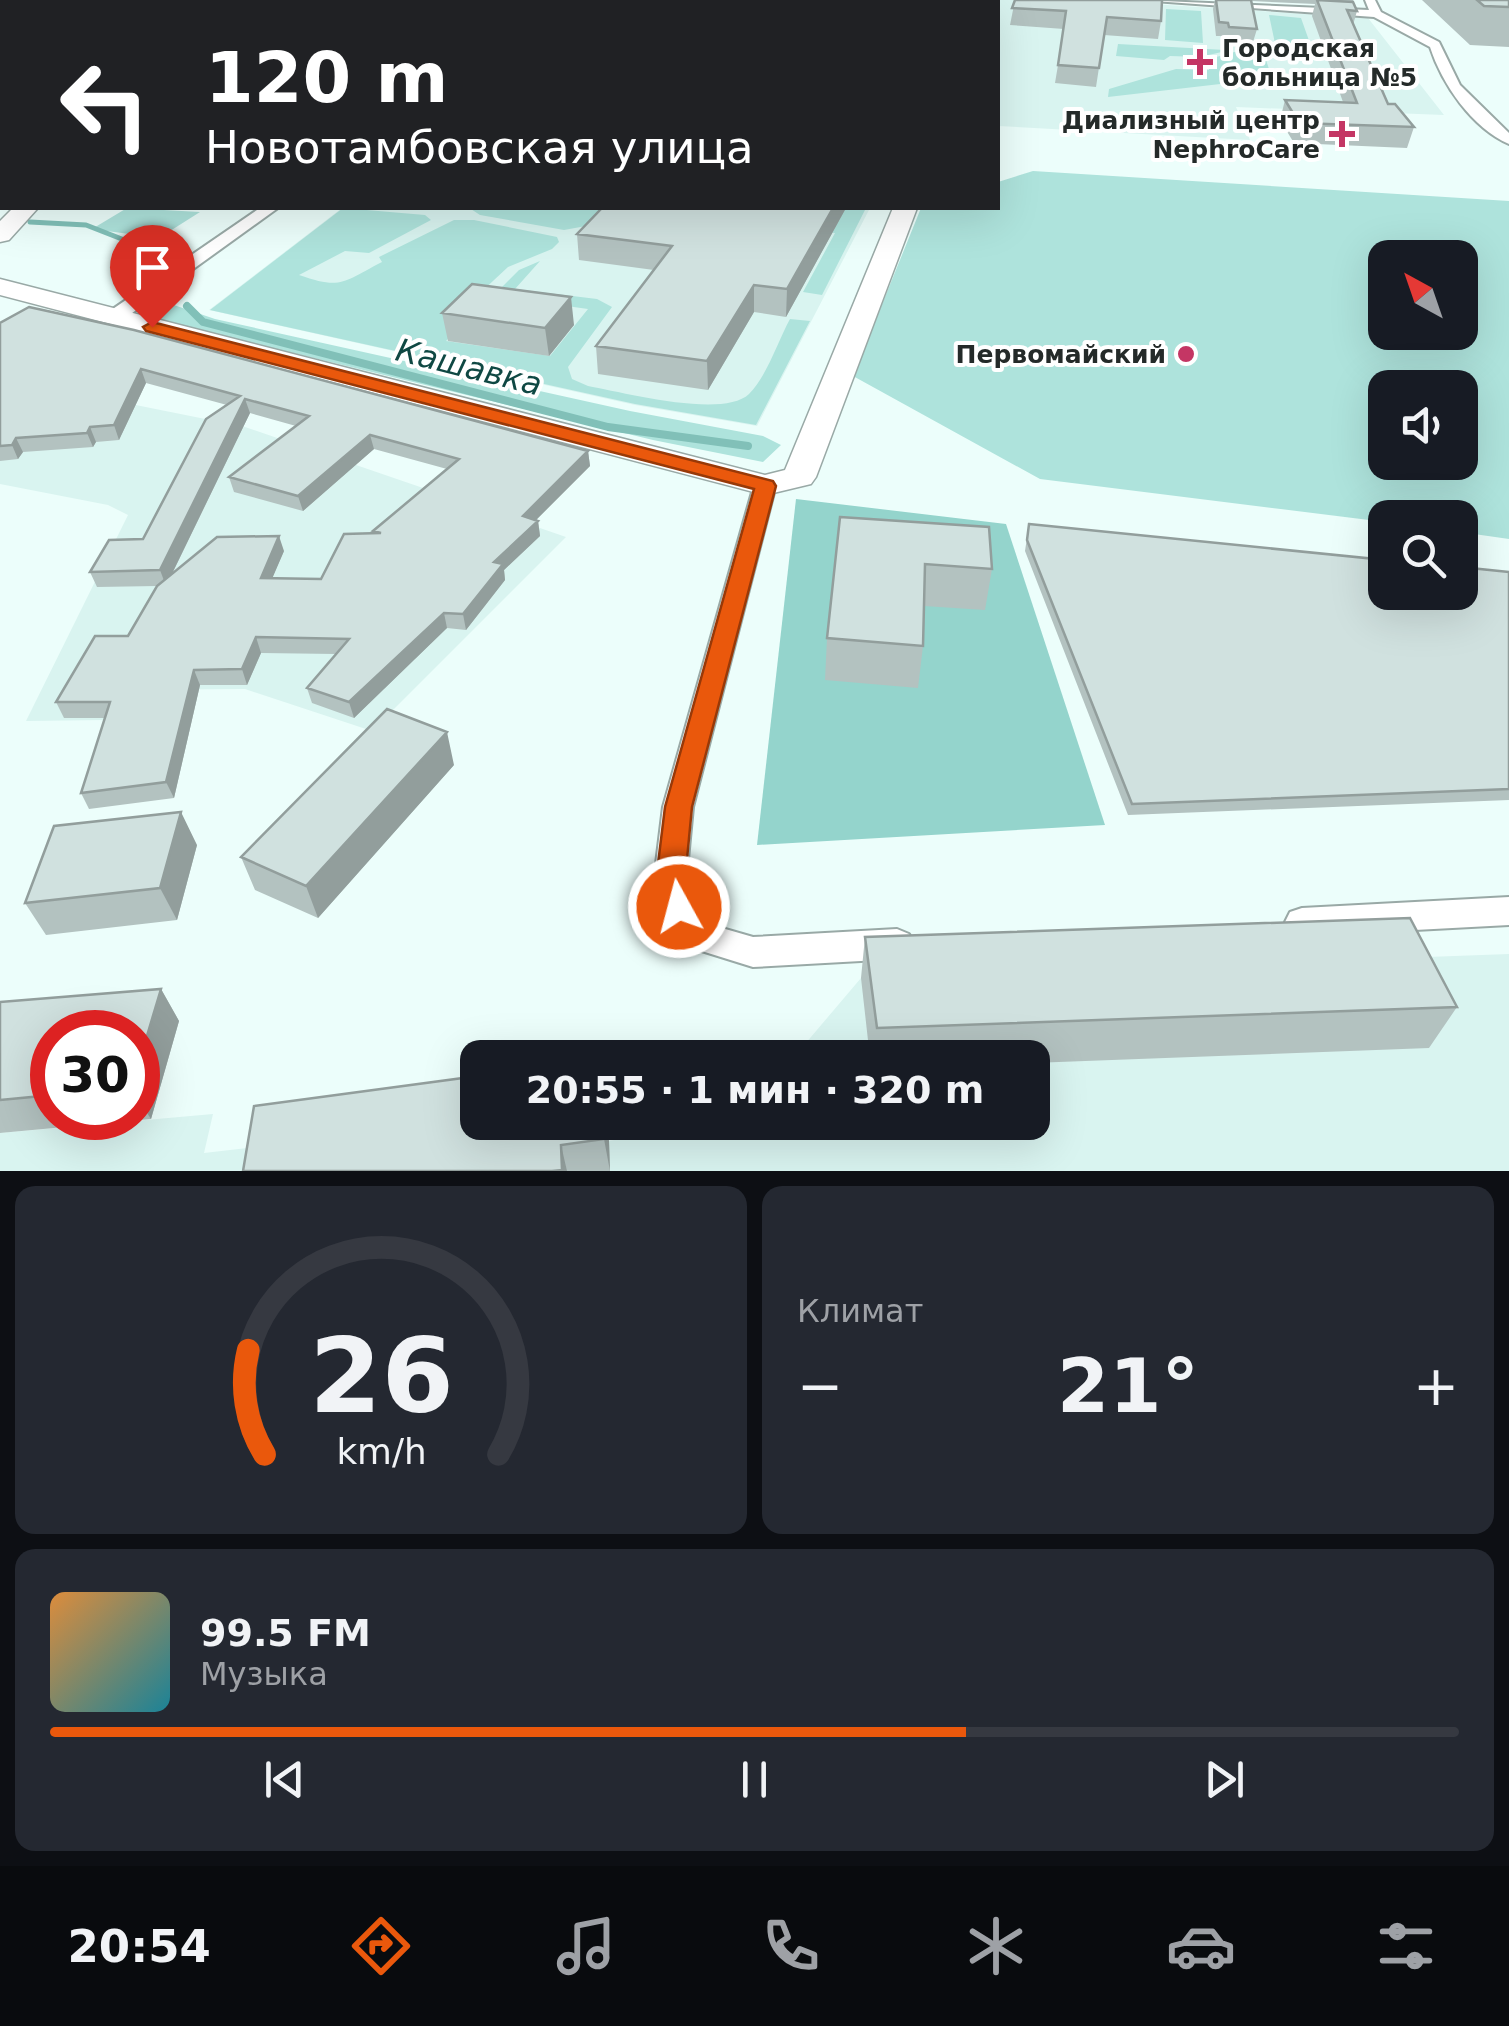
<!DOCTYPE html>
<html lang="ru">
<meta charset="utf-8">
<style>
:root{--surface:#171b24;--page:#242831;--text:#f1f3f6;--muted:#9ea1a6;--line:#363941;--accent:#ea580c}
body{margin:0;font-family:"DejaVu Sans",sans-serif;background:var(--page);color:var(--text);height:100vh;display:flex;flex-direction:column;font-size:38px;white-space:nowrap}
*{box-sizing:border-box;margin:0}
p{font-size:32px;color:var(--muted)}
.icon{flex:none;width:55px;height:55px;fill:none;stroke:currentColor;stroke-width:2;stroke-linecap:round;stroke-linejoin:round}
.map{position:relative;height:1171px;overflow:hidden}
.sheet{display:flex;flex-direction:column;gap:15px;padding:15px;background:#0d0f14;flex:1}
.sheet>*{flex:none}
.guide{position:absolute;left:0px;top:0px;width:1000px;height:210px;box-shadow:0 10px 40px #0002;background:#202124;color:#fff;overflow:hidden}
.needle{width:65px;rotate:320deg}
.buttons{position:absolute;left:1368px;top:240px;display:grid;gap:20px}
.buttons a{display:grid;place-items:center;width:110px;height:110px;border-radius:20px;background:var(--surface);box-shadow:0 10px 40px #0002;font-size:50px}
.speed{position:absolute;left:30px;top:1010px;display:flex;gap:20px;font-size:50px;font-weight:700;text-align:center}
.speed>*{display:grid;place-content:center;width:130px;height:130px;border-radius:50%;background:var(--surface);box-shadow:0 10px 40px #0002;line-height:1}
.speed .limit{border:15px solid #d22;background:#fff;color:#111}
.pin{position:absolute;display:grid;place-items:center;width:85px;height:85px;color:#fff;margin:-102px -42px;border-radius:50% 50% 50% 0;rotate:-45deg;box-shadow:0 0 10px #0007}
.pin .icon{rotate:45deg}
.me{position:absolute;width:110px;margin:-55px;rotate:353deg;stroke-linejoin:round;filter:drop-shadow(0 0 8px #0008)}
.turn{display:flex;align-items:center;gap:35px;height:210px;padding:0 40px;font-size:45px}
.turn .icon{width:130px;height:130px;stroke-width:2.5}
.turn b{display:block;font-size:70px;line-height:85px}
.big{font-size:75px;font-weight:700;line-height:1.1}
.sheet .tile{flex:1;display:flex;flex-direction:column;justify-content:center;gap:15px;min-width:0;padding:0 35px;border-radius:20px;background:var(--page)}
.sheet .dial{align-items:center;gap:0}
.dial svg{height:260px;overflow:visible;fill:none;stroke:var(--line);stroke-width:7;stroke-linecap:round;text-anchor:middle}
.dial text{fill:var(--text);stroke:none}
.song{display:flex;align-items:center;gap:30px}
.cover{width:120px;height:120px;border-radius:15px;background:linear-gradient(135deg,hsl(30 70% 55%),hsl(190 70% 35%))}
.played{height:10px;border-radius:5px;background:linear-gradient(90deg,var(--accent) 65%,var(--line) 65%)}
.keys{display:flex;justify-content:space-around;direction:ltr}
.heat{display:flex;justify-content:space-between;align-items:center;font-size:55px;direction:ltr}
.sheet .tiles{flex:1;display:grid;gap:15px;grid-template-columns:1fr 1fr}
.tile:last-child{grid-column:span 2}
.trip{position:absolute;left:460px;top:1040px;width:590px;height:100px;border-radius:20px;background:var(--surface);box-shadow:0 10px 40px #0002;font-weight:700;line-height:100px;text-align:center}
.dock{display:flex;height:160px;justify-content:space-around;align-items:center;background:#090b0e;color:var(--muted)}
.dock .icon{width:70px;height:70px}
.dock .on{color:var(--accent)}
.dock b{font-size:45px;color:var(--text)}
.map>svg:first-child{display:block}
</style>
<div class="map">
<svg width="1509" height="1171" viewBox="0 0 1509 1171">
<rect width="100%" height="100%" fill="#ecfefb"/>
<!-- built -->
<path fill="#d9f4f0" d="M 999,0 L 1091,0 L 1368,18 L 1444,115 L 1236,107 L 1250,140 L 998,126 Z
M 342,208 L 870,208 L 757,426 L 635,405 L 209,310 Z
M 0,391 L 96,397 L 245,427 L 566,537 L 372,731 L 245,689 L 121,690 L 105,720 L 26,721 L 128,515 L 108,505 L 0,484 Z
M 1509,954 L 1509,1171 L 0,1171 L 0,1133 L 213,1114 L 204,1153 L 478,1122 L 505,1155 L 739,1123 L 1032,1122 L 1032,1058 L 794,1057 L 861,978 Z"/>
<!-- green -->
<path fill="#aee3dc" fill-rule="evenodd" d="M 1166,9 L 1201,11 L 1203,43 L 1165,40 Z
M 1269,15 L 1301,18 L 1312,49 L 1276,48 Z
M 1118,44 L 1225,50 L 1226,51 L 1200,57 L 1170,56 L 1164,60 L 1116,56 Z
M 1238,51 L 1264,54 L 1272,78 L 1108,97 L 1109,89 L 1176,69 L 1209,70 L 1209,59 Z
M 1033,171 L 1509,201 L 1509,539 L 1460,532 L 1460,518 L 1385,518 L 1385,522 L 1040,479 L 853,376 L 921,208 L 998,208 L 998,182 ZM 1385,258 L 1460,258 L 1460,332 L 1385,332 ZM 1385,388 L 1460,388 L 1460,462 L 1385,462 Z
M 127,208 L 200,212 L 159,238 L 92,229 Z
M 343,208 L 425,215 L 431,220 L 369,253 L 345,251 L 299,275 C 342,290 343,282 382,262 L 379,257 L 454,220 L 474,220 L 557,237 L 559,242 L 552,249 L 508,267 L 464,308 L 475,311 L 446,341 L 550,356 L 588,309 L 502,297 L 497,292 L 519,270 L 540,261 L 515,289 L 597,299 L 612,307 L 568,367 L 572,379 L 588,386 C 622,392 723,419 749,394 C 767,376 778,341 790,319 L 810,321 L 756,425 L 635,404 L 210,310 Z
M 614,208 L 597,224 L 564,230 L 480,215 L 471,209 Z
M 661,208 L 866,208 L 822,295 L 803,292 L 835,233 L 657,212 Z
M 165,302 L 215,319 L 630,411 L 763,436 L 781,445 L 763,462 L 653,440 L 157,320 L 152,312 Z"/>
<!-- forest -->
<path fill="#94d4cc" d="M 796,499 L 1006,524 L 1105,825 L 757,845 Z"/>
<g fill="none" stroke-linecap="round" stroke-linejoin="round">
<!-- stream-far2 -->
<path stroke="#81c0b8" stroke-width="4" d="M 542,2 L 546,0"/>
<!-- stream-far1 -->
<path stroke="#81c0b8" stroke-width="5" d="M 30,222 L 86,225 L 155,252"/>
<!-- stream -->
<path stroke="#81c0b8" stroke-width="8" d="M 187,306 L 203,322 L 608,427 L 748,446"/>
<!-- street casing -->
<g stroke="#99a9a6" stroke-width="4">
<path id="street" d="M 1140,0 L 1369,10 L 1365,0 L 1375,0 L 1381,12 L 1439,42 L 1460,85 L 1509,133 L 1509,144 C 1472,128 1442,84 1430,47 L 1374,17 Z
M 0,150 L 2,150 L 2,158 L 0,158 Z
M 260,208 L 278,208 L 121,321 L 107,321 L 107,313 Z
M 765,478 L 776,485 L 693,807 L 686,880 L 701,922 L 753,937 L 897,929 L 909,934 L 914,944 L 909,954 L 897,959 L 753,967 L 676,943 L 654,880 L 663,807 L 754,485 Z
M 1509,897 L 1509,925 L 1302,936 L 1290,932 L 1285,922 L 1290,912 L 1302,908 Z"/>
</g>
<!-- secondary casing -->
<g stroke="#99a9a6" stroke-width="3">
<path id="secondary" d="M 0,135 L 2,135 L 2,149 L 0,149 Z
M 13,208 L 38,208 L 9,240 L 0,242 L 0,221 Z
M 893,208 L 917,208 L 816,477 L 811,484 L 765,495 L 0,295 L 0,279 L 765,475 L 785,470 Z"/>
</g>
<!-- street -->
<use href="#street" fill="#fff" fill-rule="evenodd"/>
<!-- secondary -->
<use href="#secondary" fill="#fff" fill-rule="evenodd"/>
</g>
<!-- wall -->
<path fill="#b3c2c0" fill-rule="evenodd" d="M 1015,0 L 1161,21 L 1158,39 L 1104,35 L 1096,87 L 1055,83 L 1064,29 L 1010,25 Z
M 1215,0 L 1353,0 L 1357,11 L 1353,25 L 1388,104 L 1414,127 L 1407,148 L 1294,143 L 1280,120 L 1285,100 L 1343,102 L 1312,16 L 1315,4 L 1251,1 L 1257,29 L 1253,42 L 1225,40 L 1225,36 L 1216,36 L 1213,9 Z
M 1422,0 L 1509,0 L 1509,47 L 1470,45 Z
M 846,208 L 786,317 L 754,312 L 708,390 L 598,374 L 596,346 L 654,270 L 579,260 L 577,234 Z
M 442,313 L 574,325 L 549,356 L 448,341 Z
M 0,323 L 588,451 L 590,466 L 536,520 L 538,521 L 540,536 L 504,570 L 505,580 L 466,630 L 447,628 L 354,718 L 312,703 L 307,688 L 336,654 L 261,653 L 247,685 L 200,685 L 174,798 L 89,809 L 81,793 L 105,718 L 64,718 L 56,702 L 128,636 L 157,586 L 97,587 L 90,572 L 143,539 L 227,405 L 146,383 L 119,440 L 96,442 L 93,447 L 23,452 L 18,459 L 0,461 ZM 250,413 L 296,426 L 229,477 L 234,492 L 303,511 L 374,449 L 447,469 L 373,531 L 373,534 L 321,579 L 272,578 L 284,551 L 172,574 Z
M 840,517 L 992,569 L 985,610 L 924,606 L 923,646 L 918,688 L 825,680 L 827,638 Z
M 1029,524 L 1509,572 L 1509,800 L 1128,815 L 1025,551 Z
M 454,765 L 318,918 L 255,890 L 241,857 Z
M 197,845 L 177,920 L 46,935 L 25,903 Z
M 865,937 L 1457,1007 L 1429,1048 L 1032,1063 L 1032,1058 L 870,1058 L 861,978 Z
M 161,989 L 179,1021 L 151,1119 L 0,1133 L 0,1002 ZM 52,1032 L 138,1032 L 138,1118 L 52,1118 Z
M 478,1122 L 606,1122 L 609,1141 L 610,1171 L 243,1171 Z"/>
<!-- shaded-wall -->
<path fill="#929e9c" d="M 481,0 L 500,0 L 497,2 L 477,2 Z
M 833,208 L 846,208 L 786,317 L 787,289 Z
M 754,285 L 754,312 L 708,390 L 707,361 Z
M 571,297 L 574,325 L 549,356 L 545,328 Z
M 141,369 L 146,383 L 119,440 L 114,425 Z
M 245,399 L 250,413 L 166,586 L 160,570 Z
M 90,427 L 96,442 L 93,447 L 87,433 Z
M 370,435 L 374,449 L 303,511 L 298,496 Z
M 16,438 L 23,452 L 18,459 L 12,445 Z
M 588,451 L 590,466 L 525,531 L 523,516 Z
M 538,521 L 540,536 L 504,570 L 505,580 L 466,630 L 463,614 L 494,562 Z
M 279,536 L 284,551 L 266,593 L 261,578 Z
M 444,613 L 447,628 L 354,718 L 349,702 Z
M 256,637 L 261,653 L 247,685 L 242,669 Z
M 194,670 L 200,685 L 174,798 L 166,782 Z
M 447,732 L 454,765 L 318,918 L 306,886 Z
M 181,812 L 197,845 L 177,920 L 160,888 Z
M 161,989 L 179,1021 L 151,1119 L 138,1099 L 138,1066 Z
M 603,1122 L 606,1122 L 609,1141 L 610,1171 L 604,1139 Z
M 561,1145 L 567,1171 L 562,1171 L 562,1170 Z"/>
<!-- building -->
<path fill="#d0e1df" stroke="#929e9c" stroke-width="2.5" d="M 0,0 L 481,0 L 477,2 L 2,2 L 2,10 L 0,9 Z
M 1015,0 L 1162,0 L 1161,21 L 1107,17 L 1099,68 L 1058,65 L 1066,11 L 1012,8 Z
M 1216,0 L 1251,0 L 1257,29 L 1229,27 L 1228,23 L 1219,22 Z
M 1317,0 L 1353,2 L 1357,11 L 1347,10 L 1388,104 L 1395,104 L 1414,127 L 1299,123 L 1285,100 L 1357,103 Z
M 1477,0 L 1509,0 L 1509,7 L 1484,6 Z
M 602,208 L 833,208 L 787,289 L 754,285 L 707,361 L 596,346 L 672,246 L 577,234 Z
M 472,284 L 571,297 L 545,328 L 442,313 Z
M 29,307 L 134,330 L 588,451 L 523,516 L 538,521 L 494,562 L 503,564 L 463,614 L 444,613 L 349,702 L 307,688 L 349,639 L 256,637 L 242,669 L 194,670 L 166,782 L 81,793 L 110,702 L 56,702 L 95,636 L 128,636 L 157,586 L 217,537 L 279,536 L 261,578 L 321,579 L 344,534 L 381,533 L 373,531 L 459,459 L 370,435 L 298,496 L 229,477 L 309,416 L 245,399 L 160,570 L 90,572 L 109,540 L 143,539 L 206,419 L 240,396 L 141,369 L 114,425 L 90,427 L 87,433 L 16,438 L 12,445 L 0,446 L 0,323 Z
M 840,517 L 989,527 L 992,569 L 925,564 L 923,646 L 827,638 Z
M 1029,524 L 1385,560 L 1385,592 L 1460,592 L 1460,567 L 1509,572 L 1509,789 L 1132,804 L 1027,540 Z
M 387,709 L 447,732 L 306,886 L 241,857 Z
M 181,812 L 160,888 L 25,903 L 54,826 Z
M 1410,918 L 1457,1007 L 877,1028 L 865,937 Z
M 161,989 L 138,1066 L 138,1032 L 52,1032 L 52,1095 L 0,1100 L 0,1002 Z
M 478,1076 L 478,1122 L 603,1122 L 604,1139 L 561,1145 L 562,1170 L 552,1171 L 243,1171 L 254,1106 Z"/>
<!-- route -->
<path fill="#ea580c" stroke="#983908" stroke-width="2.5" d="M 152,322 L 773,481 L 776,486 L 692,807 L 685,880 L 694,907 L 690,916 L 679,919 L 668,916 L 656,880 L 665,807 L 754,489 L 146,331 L 143,327 Z"/>
<!-- markers -->
<g fill="#c43664" stroke="#fff" stroke-width="4">
<path d="M1195 47h10v10h10v10h-10v10h-10v-10h-10v-10h10z"/>
<path d="M1337 119h10v10h10v10h-10v10h-10v-10h-10v-10h10z"/>
<circle cx="1186" cy="354" r="10"/>
</g>
<g text-anchor="middle" stroke-width="8" stroke-linejoin="round" paint-order="stroke">
<!-- far-poi labels -->
<g font-size="25" font-weight="bold" fill="#242a29" stroke="#fff" text-anchor="end">
<text x="1222" y="57" text-anchor="start">Городская<tspan x="1222" dy="29">больница №5</tspan></text>
<text x="1320" y="129">Диализный центр<tspan x="1320" dy="29">NephroCare</tspan></text>
<text x="1166" y="363">Первомайский</text>
</g>
<!-- water labels -->
<g font-size="32" font-style="italic" fill="#0f4843" stroke="#fff">
<text transform="translate(469 367) rotate(14)" y="11">Кашавка</text>
</g>
</g>
</svg>
<div class="buttons">
<a><svg class="needle" viewBox="-14 -14 28 28"><path d="M0-13l5 13h-10z" fill="#e53935"/><path d="M0 13l5-13h-10z" fill="#9ea1a6"/></svg></a>
<a><svg class="icon" aria-label="sound" viewBox="0 0 24 24"><path d="M4 9h4l5-4v14l-5-4H4zM17 9q2 3 0 6"/></svg></a>
<a><svg class="icon" aria-label="search" viewBox="0 0 24 24"><circle cx="10" cy="10" r="6"/><path d="M15 15l6 6"/></svg></a>
</div>
<div class="speed"><div class="limit">30</div></div>
<div class="pin" style="left:152px;top:327px;background:#d93025"><svg class="icon" aria-label="arrive" viewBox="0 0 24 24"><path d="M6 21V4h12l-3 4 3 4H6"/></svg></div>
<svg class="me" style="left:679px;top:907px" viewBox="-20 -20 40 40"><circle r="17" fill="#ea580c" stroke="#fff" stroke-width="3"/><path d="M0-11L8 9 0 5-8 9z" fill="#fff"/></svg>
<div class="trip">20:55 · 1 мин · 320 m</div>
<div class="guide">
<div class="turn"><svg class="icon" aria-label="left" viewBox="0 0 24 24"><path d="M17 20v-9H6M10 6l-5 5 5 5"/></svg><div><b>120 m</b>Новотамбовская улица</div></div>
</div>
</div>
<section class="sheet">
<div class="tiles">
<div class="tile dial"><svg viewBox="0 0 100 80">
<path d="M14 69A42 42 0 1 1 86 69"/>
<path d="M14 69A42 42 0 0 1 9 37" stroke="#ea580c"/>
<text x="50" y="56" font-size="32" font-weight="700">26</text>
<text x="50" y="72" font-size="11">km/h</text>
</svg></div>
<div class="tile"><p>Климат</p>
<div class="heat"><a>−</a><b class="big">21°</b><a>+</a></div>
</div>
<div class="tile">
<div class="song"><i class="cover"></i><div><b>99.5 FM</b><p>Музыка</p></div></div>
<div class="played"></div>
<div class="keys"><svg class="icon" aria-label="previous" viewBox="0 0 24 24"><path d="M18 5L8 12l10 7zM5 5v14"/></svg><svg class="icon" aria-label="pause" viewBox="0 0 24 24"><path d="M8 5v14M16 5v14"/></svg><svg class="icon" aria-label="next" viewBox="0 0 24 24"><path d="M6 5l10 7-10 7zM19 5v14"/></svg></div>
</div>
</div>
</section>
<nav class="dock">
<b>20:54</b>
<svg class="icon on" aria-label="directions" viewBox="0 0 24 24"><path d="M12 3l9 9-9 9-9-9zM9 14v-3h6M13 9l2 2-2 2"/></svg>
<svg class="icon" aria-label="music" viewBox="0 0 24 24"><path d="M9 18V5l10-2v13"/><circle cx="6" cy="18" r="3"/><circle cx="16" cy="16" r="3"/></svg>
<svg class="icon" aria-label="phone" viewBox="0 0 24 24"><path d="M5 4h4l2 5-3 2q2 4 5 5l2-3 5 2v4C11 20 4 13 5 4z"/></svg>
<svg class="icon" aria-label="climate" viewBox="0 0 24 24"><path d="M12 3v18M4 7l16 10M4 17L20 7"/></svg>
<svg class="icon" aria-label="car" viewBox="0 0 24 24"><path d="M5 17H2v-5l4-1 3-4h7l3 4 3 1v5h-3M9 17h6M6 11h13"/><circle cx="7" cy="17" r="2"/><circle cx="17" cy="17" r="2"/></svg>
<svg class="icon" aria-label="filters" viewBox="0 0 24 24"><path d="M4 7h16M4 17h16"/><circle cx="9" cy="7" r="2"/><circle cx="15" cy="17" r="2"/></svg>
</nav>
